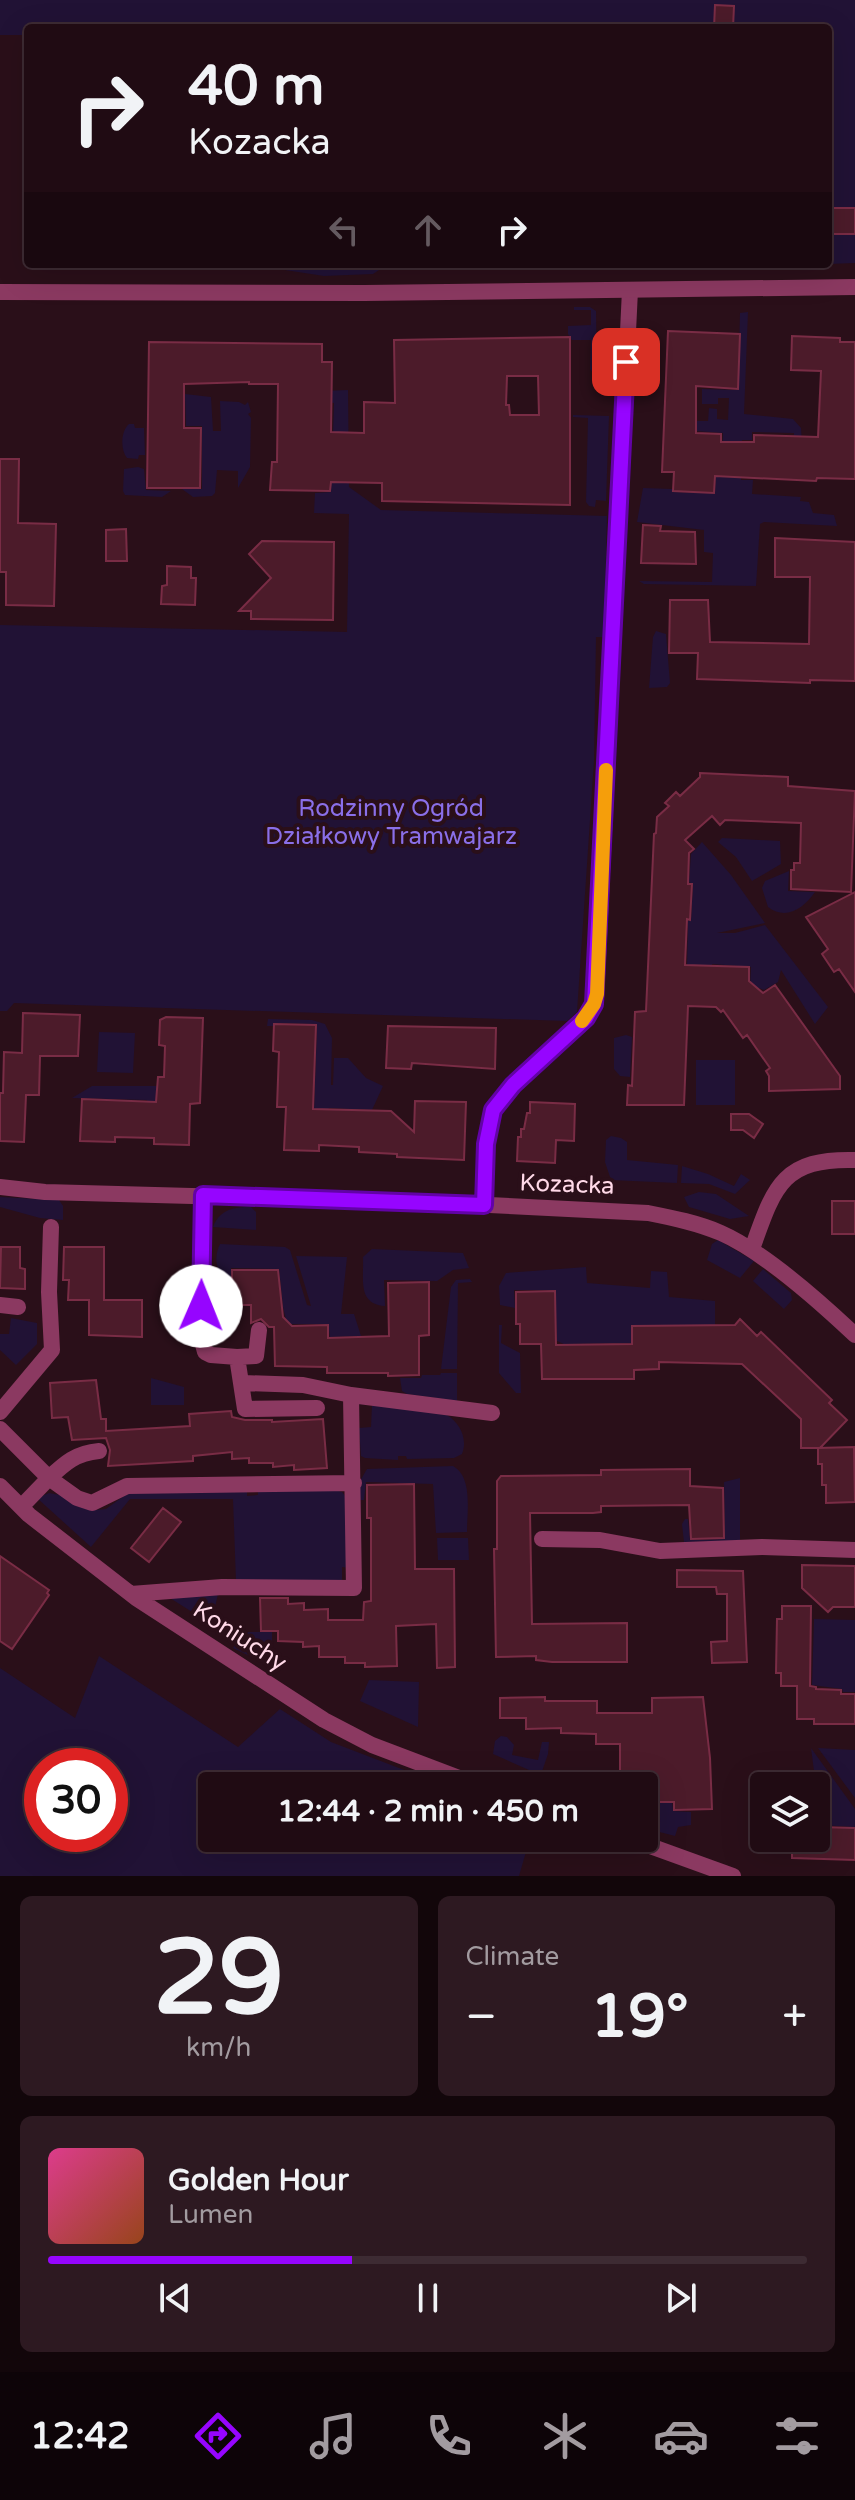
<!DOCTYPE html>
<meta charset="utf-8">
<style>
:root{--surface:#200b13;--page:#2d1921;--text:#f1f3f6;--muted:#a29ba0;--line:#3d2b33;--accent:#9605ff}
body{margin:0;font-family:"Varela Round",sans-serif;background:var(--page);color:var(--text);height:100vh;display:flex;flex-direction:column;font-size:30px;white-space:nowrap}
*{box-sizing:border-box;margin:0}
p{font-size:26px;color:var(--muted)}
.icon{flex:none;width:44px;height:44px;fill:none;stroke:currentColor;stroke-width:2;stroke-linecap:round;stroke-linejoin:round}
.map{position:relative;height:1876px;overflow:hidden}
.details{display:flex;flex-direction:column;gap:20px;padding:20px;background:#12060a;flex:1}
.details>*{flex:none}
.guide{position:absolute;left:24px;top:24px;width:808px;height:244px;border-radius:8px;box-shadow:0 8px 32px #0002,0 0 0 2px var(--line);background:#200b13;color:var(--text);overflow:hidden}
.fabs{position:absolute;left:750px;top:1772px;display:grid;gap:16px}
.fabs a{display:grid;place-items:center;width:80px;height:80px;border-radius:8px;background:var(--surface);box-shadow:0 8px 32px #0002,0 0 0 2px var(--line);font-size:40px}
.speed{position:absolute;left:24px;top:1748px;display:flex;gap:16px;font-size:40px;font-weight:700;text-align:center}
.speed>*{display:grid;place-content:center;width:104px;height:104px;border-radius:50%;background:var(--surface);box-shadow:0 8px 32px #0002,0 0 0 2px var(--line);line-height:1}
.speed .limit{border:12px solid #d22;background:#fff;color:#111}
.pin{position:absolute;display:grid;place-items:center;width:68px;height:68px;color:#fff;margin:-34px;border-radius:16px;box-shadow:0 4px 12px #0006}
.me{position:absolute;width:88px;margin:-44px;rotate:1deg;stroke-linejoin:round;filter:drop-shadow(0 0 6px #0008)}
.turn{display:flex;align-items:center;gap:28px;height:168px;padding:0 32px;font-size:36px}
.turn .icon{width:104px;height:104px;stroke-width:2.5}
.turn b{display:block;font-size:56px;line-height:68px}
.lanes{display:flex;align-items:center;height:76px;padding:0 32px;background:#0003;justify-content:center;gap:40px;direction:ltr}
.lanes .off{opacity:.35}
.big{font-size:60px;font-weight:800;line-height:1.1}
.details .card{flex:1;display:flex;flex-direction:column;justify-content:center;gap:12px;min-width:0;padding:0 28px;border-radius:12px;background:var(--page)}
.details .dial{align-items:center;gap:0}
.dial b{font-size:104px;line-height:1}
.song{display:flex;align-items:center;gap:24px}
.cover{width:96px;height:96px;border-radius:12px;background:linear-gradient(135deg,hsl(330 70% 55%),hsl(20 70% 35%))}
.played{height:8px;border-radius:4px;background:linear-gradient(90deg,var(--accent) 40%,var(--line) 40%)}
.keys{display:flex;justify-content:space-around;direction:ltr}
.heat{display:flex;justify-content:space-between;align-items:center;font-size:44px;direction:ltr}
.details .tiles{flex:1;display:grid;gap:20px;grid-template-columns:1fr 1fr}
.card:last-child{grid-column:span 2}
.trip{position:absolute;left:198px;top:1772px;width:460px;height:80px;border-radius:8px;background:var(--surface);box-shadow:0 8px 32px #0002,0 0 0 2px var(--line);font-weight:800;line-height:80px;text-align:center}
.dock{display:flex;height:128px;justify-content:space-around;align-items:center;background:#0d0408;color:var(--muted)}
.dock .icon{width:56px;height:56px}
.dock .on{color:var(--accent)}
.dock b{font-size:36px;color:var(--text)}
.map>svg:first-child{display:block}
</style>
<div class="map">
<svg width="855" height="1876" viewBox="0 0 855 1876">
<rect width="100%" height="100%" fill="#2a0f19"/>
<!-- green -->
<path fill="#211235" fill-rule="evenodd" d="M 0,0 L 855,0 L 855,263 L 828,264 L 828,28 L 28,28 L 28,35 L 0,35 Z
M 245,264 L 388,264 L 373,274 L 324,276 Z
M 574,307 L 590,307 L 596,311 L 597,378 L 590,369 L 591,340 L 572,340 L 568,334 L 568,326 L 591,325 L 591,310 L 574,310 Z
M 748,312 L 744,414 L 793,419 L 801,428 L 802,444 L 793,443 L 794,433 L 752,432 L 752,440 L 742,440 L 741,480 L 753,480 L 752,494 L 801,497 L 800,501 L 809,502 L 813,513 L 834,515 L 837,526 L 764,522 L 760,524 L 756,586 L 644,584 L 639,581 L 712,582 L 713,553 L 704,552 L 704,530 L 637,522 L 643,488 L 672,489 L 672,492 L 715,493 L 716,464 L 722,461 L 723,433 L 696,431 L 697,421 L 708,421 L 709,408 L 717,409 L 717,419 L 728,420 L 729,398 L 718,398 L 718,404 L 702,404 L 702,389 L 738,390 L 740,313 Z
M 348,390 L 349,487 L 381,510 L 607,516 L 604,637 L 596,637 L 594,761 L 577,1012 L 567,1021 L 14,1003 L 7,1011 L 0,1011 L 0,625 L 347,632 L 349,514 L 314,513 L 315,493 L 331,492 L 334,403 L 323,402 L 323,391 Z
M 185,394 L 211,397 L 213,431 L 221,431 L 220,401 L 239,402 L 245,405 L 248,402 L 251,412 L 248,414 L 251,418 L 250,467 L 238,488 L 238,471 L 217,470 L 215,493 L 212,496 L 193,497 L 182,489 L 202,489 L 202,426 L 186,426 Z
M 573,415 L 609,416 L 606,501 L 596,500 L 595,507 L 589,506 L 586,502 L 588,418 L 573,417 Z
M 129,424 L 134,424 L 135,428 L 144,428 L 145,455 L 139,455 L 138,459 L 127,458 C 120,449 121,431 129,424 Z
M 138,467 L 144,469 L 146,490 L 171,491 L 162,497 L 125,495 L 123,491 L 124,469 Z
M 656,631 L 666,634 L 670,683 L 667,687 L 649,688 L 653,637 Z
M 722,838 L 780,841 L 781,864 L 752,881 L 736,857 L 718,842 Z
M 702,842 L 731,875 L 765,923 L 717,933 L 735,933 L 765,925 L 828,1007 L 815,1024 L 781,970 L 778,982 L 764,990 L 759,988 L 755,993 L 750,989 L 751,967 L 712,964 L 712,967 L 687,967 L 688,921 L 691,921 L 693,884 L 689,882 L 691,854 Z
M 789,871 L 788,891 L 815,892 C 804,908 786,921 768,907 L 762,888 L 765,881 Z
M 268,1019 L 312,1020 L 325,1024 L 332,1038 L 331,1085 L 333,1085 L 334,1058 L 348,1058 L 366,1078 L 383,1086 L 372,1110 L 329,1108 L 328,1112 L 314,1111 L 317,1027 L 314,1024 L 276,1023 L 273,1026 L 267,1026 Z
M 99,1032 L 135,1033 L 133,1073 L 97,1072 Z
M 626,1035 L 632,1037 L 630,1077 L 620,1076 L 614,1069 L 614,1038 Z
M 696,1060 L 735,1060 L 735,1105 L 696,1105 Z
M 92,1086 L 156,1086 L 162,1088 L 161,1105 L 148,1104 L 147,1100 L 72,1098 Z
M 611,1136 L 621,1138 L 627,1142 L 627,1160 L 678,1165 L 677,1183 L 611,1180 L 605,1162 L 606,1140 Z
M 682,1166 L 708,1174 L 734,1186 L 741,1174 L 750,1180 L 735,1194 L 709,1184 L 681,1183 Z
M 699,1192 L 716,1194 L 749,1216 L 730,1219 L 689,1207 L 684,1197 Z
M 0,1197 L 59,1200 L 63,1206 L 63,1220 L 40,1218 L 0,1207 Z
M 251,1207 L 256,1212 L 256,1230 L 213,1227 C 220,1209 234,1207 251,1207 Z
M 718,1240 L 754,1261 L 740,1278 L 707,1260 L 712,1244 Z
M 220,1244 L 285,1247 L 290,1250 L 307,1305 L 311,1306 L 296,1256 L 347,1257 L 341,1314 L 354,1314 L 361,1336 L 330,1337 L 328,1324 L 287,1324 L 283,1307 L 279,1269 L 231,1268 L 231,1305 L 219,1305 L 219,1292 L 226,1288 L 224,1275 C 214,1268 215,1254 220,1244 Z
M 372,1249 L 463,1253 L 469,1268 L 453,1270 L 437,1281 L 384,1280 L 385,1306 C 357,1304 364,1279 363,1257 Z
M 586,1267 L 587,1283 L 650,1288 L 651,1271 L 667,1272 L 669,1297 L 715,1301 L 715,1325 L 632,1326 L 631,1343 L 564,1344 L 557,1341 L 555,1290 L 514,1290 L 515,1308 L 500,1305 L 499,1286 L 506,1273 Z
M 763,1269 L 791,1293 L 792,1300 L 784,1309 L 753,1281 Z
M 470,1279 L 472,1282 L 458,1283 L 457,1369 L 441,1369 L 451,1287 L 456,1280 Z
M 11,1318 L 37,1323 L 37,1344 L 16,1365 L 0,1350 L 0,1334 L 9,1334 Z
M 499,1325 L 502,1325 L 501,1343 L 520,1353 L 521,1393 L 516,1393 L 499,1373 Z
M 441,1373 L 457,1373 L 457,1401 L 407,1394 L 402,1391 L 400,1378 L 421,1378 L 422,1375 L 440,1375 Z
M 151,1378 L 184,1387 L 184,1405 L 151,1405 Z
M 362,1401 L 447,1415 C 460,1423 468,1439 462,1454 L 454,1458 L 407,1459 L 406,1456 L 398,1456 L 398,1460 L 365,1458 L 361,1456 L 359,1428 L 371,1427 L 372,1405 L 358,1404 Z
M 453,1466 C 473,1477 467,1511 467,1532 L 436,1533 L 433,1484 L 366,1482 L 364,1500 L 360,1500 L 360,1481 L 367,1469 Z
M 740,1478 L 740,1541 L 684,1542 L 682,1524 L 685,1519 L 688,1519 L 690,1540 L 725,1539 L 724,1482 Z
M 247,1489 L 247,1496 L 258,1495 L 258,1489 L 331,1489 L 342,1492 L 346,1497 L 350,1568 L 342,1567 L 342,1582 L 236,1581 L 233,1499 L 130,1499 L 91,1547 L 37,1498 L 49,1493 L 60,1495 L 96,1510 L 106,1509 L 128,1493 Z
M 437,1538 L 468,1538 L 469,1560 L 438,1560 Z
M 218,1594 L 211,1624 L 170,1598 Z
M 814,1619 L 855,1620 L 855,1692 L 843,1692 L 842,1689 L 812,1685 Z
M 242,1632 L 272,1632 L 272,1647 L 256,1659 L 233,1648 Z
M 99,1656 L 238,1747 L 280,1709 L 331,1742 L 446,1786 L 212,1786 L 212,1838 L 530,1838 L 519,1876 L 0,1876 L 0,1668 L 75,1718 ZM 110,1766 L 110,1834 L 42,1834 L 42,1766 Z
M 369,1680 L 419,1682 L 418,1727 L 360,1701 Z
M 501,1736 L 507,1737 L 514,1745 L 512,1755 L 538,1760 L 542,1742 L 549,1742 L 548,1754 L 537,1786 L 532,1786 L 529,1770 L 493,1754 L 495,1741 Z
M 655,1747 L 658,1801 L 672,1802 L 673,1811 L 691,1812 L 691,1825 L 678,1827 L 675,1836 L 644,1828 L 644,1786 L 638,1786 Z
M 811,1748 L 855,1809 L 855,1827 L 818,1825 L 816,1830 L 816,1786 Z
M 818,1748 L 855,1750 L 855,1798 Z"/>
<!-- building -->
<path fill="#4c1b2a" stroke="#792c45" stroke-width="2" fill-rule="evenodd" d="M 715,5 L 734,6 L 733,28 L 714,28 Z
M 832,208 L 855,208 L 855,234 L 832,234 Z
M 668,331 L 740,334 L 738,389 L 696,386 L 696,433 L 721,434 L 721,442 L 754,442 L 754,435 L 818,437 L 821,371 L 791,370 L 792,336 L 840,338 L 840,342 L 855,342 L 855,479 L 817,478 L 816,481 L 715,476 L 714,493 L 673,491 L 674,472 L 662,472 Z
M 570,337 L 570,505 L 382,501 L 382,483 L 331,482 L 330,491 L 270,490 L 272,462 L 277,462 L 278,384 L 249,384 L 249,382 L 184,384 L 184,428 L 201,428 L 200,488 L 147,488 L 149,342 L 322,344 L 322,362 L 332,362 L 331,432 L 364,433 L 364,402 L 395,403 L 394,340 ZM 507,376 L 538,376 L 539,415 L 510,415 L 509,405 L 506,405 Z
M 0,459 L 19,459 L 18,523 L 56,524 L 54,606 L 6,605 L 6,572 L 0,572 Z
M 643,525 L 661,526 L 660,531 L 695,532 L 696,564 L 641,563 Z
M 126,529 L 127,561 L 106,561 L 106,530 Z
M 775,538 L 855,542 L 855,681 L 810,680 L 810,683 L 697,679 L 698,653 L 669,653 L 670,600 L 708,600 L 710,642 L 809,644 L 810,577 L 775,577 Z
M 262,541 L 334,542 L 333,620 L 251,619 L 251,611 L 239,611 L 271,578 L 249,554 Z
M 167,566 L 191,567 L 191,578 L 196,578 L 195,605 L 161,604 L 162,586 L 167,585 Z
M 700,773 L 788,777 L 788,786 L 855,791 L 851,892 L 791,889 L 791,870 L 794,870 L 794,863 L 800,863 L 801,823 L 725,820 L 720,825 L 712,816 L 685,840 L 694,849 L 689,853 L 688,884 L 692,884 L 690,920 L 687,919 L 685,965 L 749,967 L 749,981 L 763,993 L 775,985 L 840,1076 L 840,1089 L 769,1091 L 769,1076 L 766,1071 L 770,1068 L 747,1035 L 743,1038 L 723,1010 L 721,1012 L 716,1007 L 688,1006 L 684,1105 L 627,1105 L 628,1085 L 632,1086 L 635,1012 L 646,1011 L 654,834 L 656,833 L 657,817 L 669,806 L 665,803 L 676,792 L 680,796 L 700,777 Z
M 855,892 L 855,992 L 839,969 L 834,972 L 822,954 L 828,949 L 806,917 Z
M 23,1013 L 80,1015 L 78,1056 L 40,1056 L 39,1095 L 26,1095 L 24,1142 L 0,1141 L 0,1093 L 3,1093 L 4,1052 L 22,1053 Z
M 166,1017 L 203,1018 L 200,1103 L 190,1104 L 189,1145 L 154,1144 L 154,1138 L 115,1137 L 115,1142 L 80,1141 L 82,1099 L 156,1102 L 158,1077 L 164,1077 L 165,1046 L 159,1045 L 160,1020 Z
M 274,1024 L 316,1025 L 313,1109 L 391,1111 L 414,1132 L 415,1101 L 466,1102 L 464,1160 L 397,1157 L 397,1154 L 359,1152 L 359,1147 L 319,1145 L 319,1151 L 284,1150 L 286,1107 L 277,1107 L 279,1052 L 273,1051 Z
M 388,1026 L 496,1028 L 495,1069 L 412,1063 L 411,1069 L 386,1068 Z
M 530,1102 L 575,1104 L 574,1141 L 556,1140 L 555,1163 L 517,1161 L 518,1137 L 521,1137 L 521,1129 L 524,1129 L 527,1113 L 530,1113 Z
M 731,1114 L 749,1114 L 763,1124 L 754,1138 L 743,1130 L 731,1130 Z
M 832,1201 L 855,1201 L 855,1234 L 832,1234 Z
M 1,1247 L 20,1247 L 20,1268 L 25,1269 L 25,1289 L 0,1288 Z
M 64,1247 L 104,1247 L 104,1300 L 142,1300 L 142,1337 L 89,1335 L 89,1300 L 68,1300 L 69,1280 L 63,1280 Z
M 232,1270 L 278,1270 L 283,1317 L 292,1326 L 328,1325 L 328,1338 L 389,1336 L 388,1283 L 429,1282 L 429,1335 L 419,1336 L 419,1375 L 388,1376 L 388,1373 L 327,1373 L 327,1367 L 275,1366 L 274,1327 L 269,1327 L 261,1319 L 251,1323 L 251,1305 L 232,1305 Z
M 555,1291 L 556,1345 L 632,1344 L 632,1326 L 735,1325 L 740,1319 L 757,1336 L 761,1332 L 832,1400 L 829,1403 L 847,1420 L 820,1448 L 801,1448 L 801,1419 L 742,1364 L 659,1362 L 659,1369 L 634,1370 L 634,1379 L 542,1379 L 541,1344 L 520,1344 L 520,1324 L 516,1324 L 516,1292 Z
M 96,1380 L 101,1419 L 106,1419 L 106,1431 L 190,1426 L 189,1414 L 231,1411 L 232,1417 L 245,1420 L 272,1420 L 272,1422 L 323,1419 L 327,1468 L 294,1470 L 294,1465 L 273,1467 L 273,1463 L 249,1463 L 249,1458 L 232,1459 L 232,1452 L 193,1456 L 193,1461 L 108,1466 L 110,1450 L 106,1438 L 72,1440 L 68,1417 L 52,1418 L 50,1383 Z
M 854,1447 L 855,1502 L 826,1503 L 826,1485 L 822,1485 L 822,1464 L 818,1464 L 818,1448 Z
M 690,1469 L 690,1486 L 723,1488 L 724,1538 L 691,1539 L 689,1505 L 601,1506 L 601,1512 L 593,1513 L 530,1513 L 532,1624 L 627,1623 L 627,1662 L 552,1662 L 536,1660 L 536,1656 L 496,1657 L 494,1549 L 497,1549 L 497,1481 L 501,1476 L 601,1475 L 601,1470 Z
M 414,1484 L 415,1569 L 454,1569 L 455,1667 L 437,1668 L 436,1624 L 396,1626 L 397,1666 L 365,1667 L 365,1663 L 345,1663 L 345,1657 L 319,1657 L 319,1646 L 303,1647 L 303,1642 L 278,1641 L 278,1631 L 261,1631 L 260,1598 L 288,1598 L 288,1604 L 304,1603 L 304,1610 L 328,1609 L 328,1620 L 363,1620 L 364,1602 L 371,1601 L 371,1518 L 367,1518 L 367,1485 Z
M 163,1508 L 181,1522 L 149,1562 L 131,1548 Z
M 0,1556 L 49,1590 L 47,1593 L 49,1595 L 12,1649 L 0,1641 Z
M 802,1565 L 855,1566 L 855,1607 L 833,1607 L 828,1612 L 802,1588 Z
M 677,1570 L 743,1571 L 747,1662 L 712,1663 L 711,1642 L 727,1641 L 727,1594 L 717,1594 L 716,1587 L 677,1587 Z
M 782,1606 L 811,1606 L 810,1686 L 816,1687 L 816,1689 L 841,1690 L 841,1694 L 855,1694 L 855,1724 L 814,1724 L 814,1719 L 797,1719 L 797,1686 L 781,1686 L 781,1673 L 776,1673 L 777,1619 L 782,1619 Z
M 545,1697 L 545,1701 L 597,1701 L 597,1713 L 652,1713 L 652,1698 L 703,1697 L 710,1758 L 712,1809 L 674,1810 L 674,1802 L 658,1802 L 655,1786 L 620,1786 L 620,1744 L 596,1744 L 596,1734 L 561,1733 L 561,1728 L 526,1729 L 526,1718 L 500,1718 L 500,1698 Z
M 819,1827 L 855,1828 L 855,1860 L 792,1858 L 792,1838 L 816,1838 Z"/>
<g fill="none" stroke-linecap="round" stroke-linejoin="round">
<!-- minor -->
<path stroke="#8b3961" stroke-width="16" d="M 0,1187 L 45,1192 L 448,1203 L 648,1213 C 673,1218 698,1223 721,1233 C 764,1252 820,1302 855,1335
M 203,1195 L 201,1337 L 205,1352 L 211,1355 L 237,1357 L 245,1409 L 317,1408
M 484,1205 L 486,1144 L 493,1110 L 513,1085 L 586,1018 L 596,999 L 630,290
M 752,1249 C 774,1187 782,1158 855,1160
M 0,1305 L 18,1307
M 237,1357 L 256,1356 L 259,1330
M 243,1383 L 303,1385 L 351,1395
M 0,1412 L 52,1350 L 49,1292 L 51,1227
M 0,1429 L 49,1478 C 65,1463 76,1453 99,1451
M 0,1486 L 29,1515 L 136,1598 L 324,1720 L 372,1745 L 480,1786
M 21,1507 L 49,1478 L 77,1498 L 92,1503 L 127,1486 L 354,1483
M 542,1539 L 600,1540 L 660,1551 L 762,1547 L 855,1550
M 131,1594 L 222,1587 L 354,1588 L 351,1395 L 492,1413
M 628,1838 L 733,1876"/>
<!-- tertiary -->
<path stroke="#8b3961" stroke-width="16" d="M 0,292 L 364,293 L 855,287"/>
</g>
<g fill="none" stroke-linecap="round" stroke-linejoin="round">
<!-- route casing -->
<g stroke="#6203a6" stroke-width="20">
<path id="route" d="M 201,1306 L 203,1195 L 484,1205 L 486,1144 L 493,1110 L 513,1085 L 586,1018 L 594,1004 L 626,362"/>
</g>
<!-- route -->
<use href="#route" stroke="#9605ff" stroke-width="14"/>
<!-- slow -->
<path stroke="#f59e0b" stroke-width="14" d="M 582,1021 L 594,1004 L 597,994 L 606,770"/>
</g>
<g text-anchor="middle" stroke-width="8" stroke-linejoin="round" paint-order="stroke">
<!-- park labels -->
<g font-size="24" fill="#8a6fe8" stroke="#2a0f19">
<text x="391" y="816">Rodzinny Ogród<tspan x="391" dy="28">Działkowy Tramwajarz</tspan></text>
</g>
<!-- street labels -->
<g font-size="24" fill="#ffd9e8" stroke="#2a0f19">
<text transform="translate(567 1184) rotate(2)" y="8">Kozacka</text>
<text transform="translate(240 1636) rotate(33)" y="8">Koniuchy</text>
</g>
</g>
</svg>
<div class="fabs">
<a><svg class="icon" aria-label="layers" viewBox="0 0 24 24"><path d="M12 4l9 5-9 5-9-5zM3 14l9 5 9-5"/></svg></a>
</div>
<div class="speed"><div class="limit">30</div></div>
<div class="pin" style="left:626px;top:362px;background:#d93025"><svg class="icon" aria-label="arrive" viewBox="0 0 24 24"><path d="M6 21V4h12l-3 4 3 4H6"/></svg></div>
<svg class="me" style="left:201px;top:1306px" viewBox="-20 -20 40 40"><circle r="19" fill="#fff"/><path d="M0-13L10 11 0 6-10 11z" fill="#9605ff"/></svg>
<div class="trip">12:44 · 2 min · 450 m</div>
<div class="guide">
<div class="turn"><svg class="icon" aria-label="right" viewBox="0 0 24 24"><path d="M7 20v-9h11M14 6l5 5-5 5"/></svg><div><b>40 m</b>Kozacka</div></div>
<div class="lanes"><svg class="icon off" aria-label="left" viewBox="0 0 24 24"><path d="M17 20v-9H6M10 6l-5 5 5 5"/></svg><svg class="icon off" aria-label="ahead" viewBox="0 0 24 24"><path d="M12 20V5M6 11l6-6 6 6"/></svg><svg class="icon" aria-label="right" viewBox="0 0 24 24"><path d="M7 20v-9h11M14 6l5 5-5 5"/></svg></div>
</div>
</div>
<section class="details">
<div class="tiles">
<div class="card dial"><b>29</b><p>km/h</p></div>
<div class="card"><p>Climate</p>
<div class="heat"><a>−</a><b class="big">19°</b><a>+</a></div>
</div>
<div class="card">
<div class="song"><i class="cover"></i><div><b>Golden Hour</b><p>Lumen</p></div></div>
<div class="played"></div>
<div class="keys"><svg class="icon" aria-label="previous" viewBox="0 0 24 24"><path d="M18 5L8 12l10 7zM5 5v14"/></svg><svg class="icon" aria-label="pause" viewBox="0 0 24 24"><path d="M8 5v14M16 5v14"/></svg><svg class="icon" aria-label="next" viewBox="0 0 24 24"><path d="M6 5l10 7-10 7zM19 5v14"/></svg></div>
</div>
</div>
</section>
<nav class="dock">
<b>12:42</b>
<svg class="icon on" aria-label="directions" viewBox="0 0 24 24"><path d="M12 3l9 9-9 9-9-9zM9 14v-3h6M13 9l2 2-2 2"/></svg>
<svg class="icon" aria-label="music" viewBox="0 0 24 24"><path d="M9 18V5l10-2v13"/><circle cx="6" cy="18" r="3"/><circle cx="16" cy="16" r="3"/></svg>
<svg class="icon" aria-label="phone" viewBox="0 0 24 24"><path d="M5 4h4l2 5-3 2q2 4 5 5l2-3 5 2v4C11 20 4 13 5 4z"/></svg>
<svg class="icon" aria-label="climate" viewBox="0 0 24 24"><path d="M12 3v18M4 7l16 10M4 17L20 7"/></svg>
<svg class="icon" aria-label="car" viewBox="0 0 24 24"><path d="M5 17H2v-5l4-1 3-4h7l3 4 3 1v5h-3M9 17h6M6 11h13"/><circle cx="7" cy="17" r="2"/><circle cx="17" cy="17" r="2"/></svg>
<svg class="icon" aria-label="filters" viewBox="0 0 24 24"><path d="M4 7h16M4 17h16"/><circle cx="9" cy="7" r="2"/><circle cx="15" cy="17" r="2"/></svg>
</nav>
